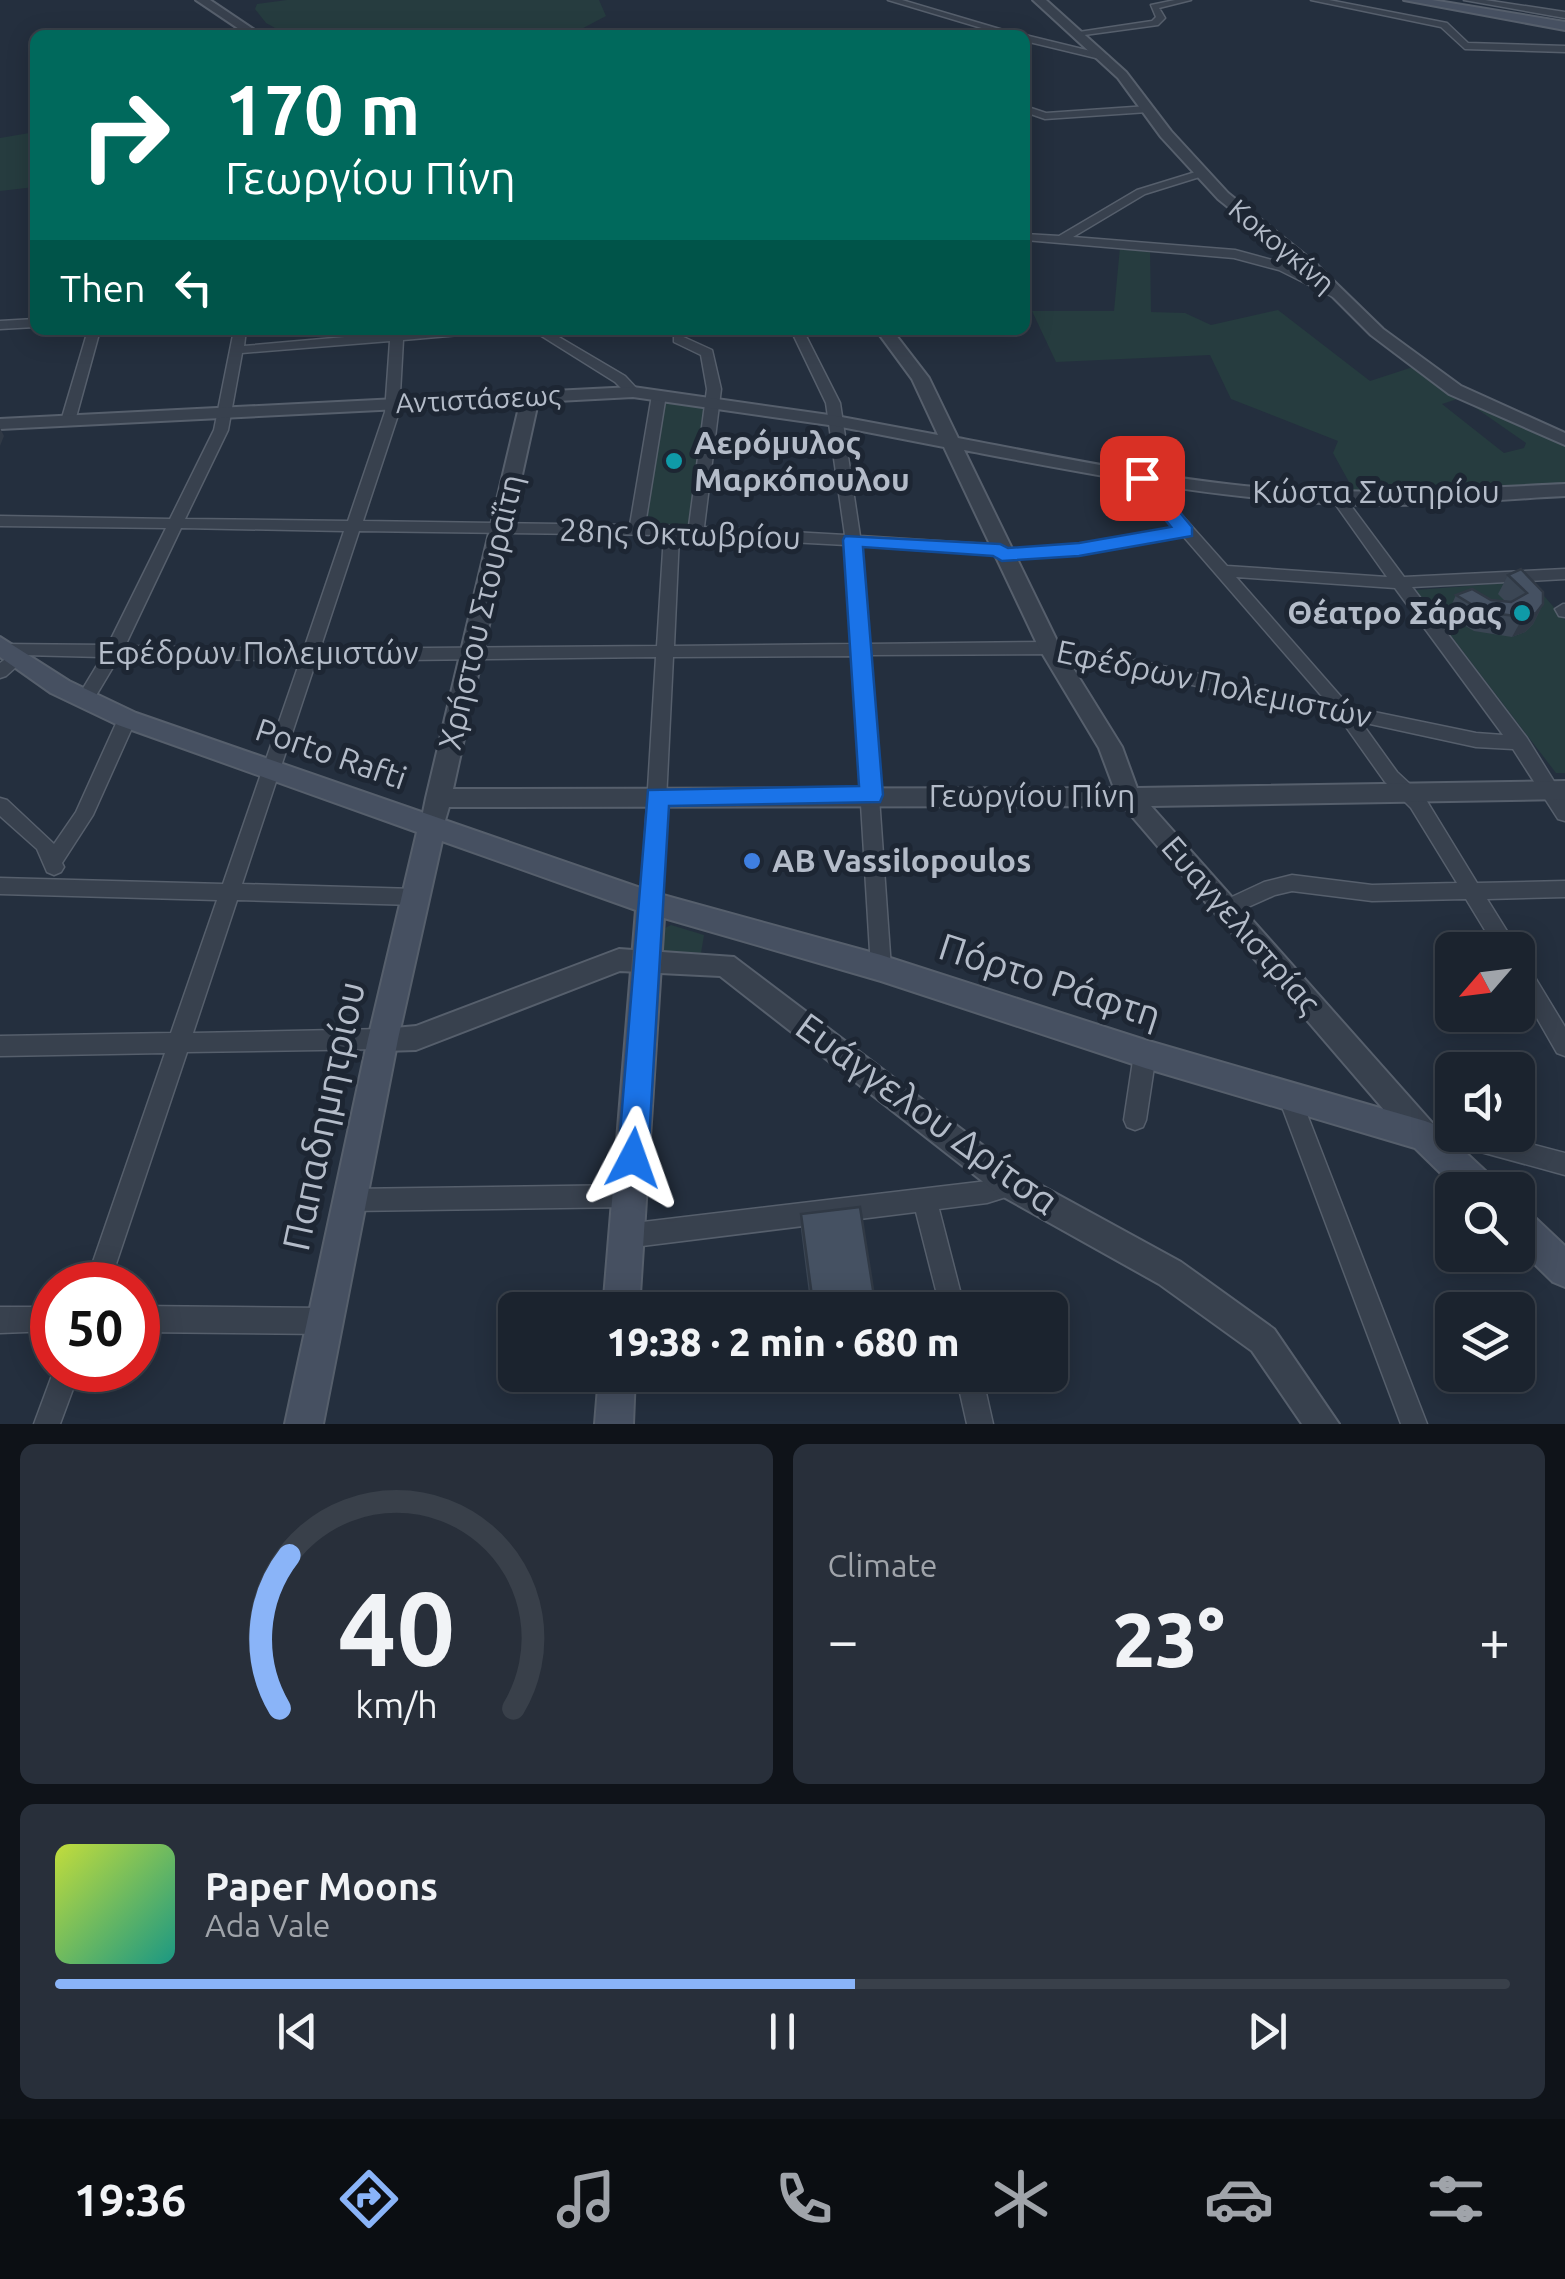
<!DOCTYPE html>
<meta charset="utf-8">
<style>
:root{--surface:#1b232e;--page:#282f3a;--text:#f1f3f6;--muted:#a0a4aa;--line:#39404a;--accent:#8ab4f8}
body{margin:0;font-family:Ubuntu,sans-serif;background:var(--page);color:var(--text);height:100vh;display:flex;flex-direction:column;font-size:38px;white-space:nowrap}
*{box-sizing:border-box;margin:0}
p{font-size:32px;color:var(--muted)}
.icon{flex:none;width:55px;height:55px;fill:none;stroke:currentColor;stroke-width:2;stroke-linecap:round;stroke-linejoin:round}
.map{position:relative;height:1424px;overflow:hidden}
.panel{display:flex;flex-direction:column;gap:20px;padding:20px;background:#0f1319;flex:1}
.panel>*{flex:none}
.banner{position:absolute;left:30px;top:30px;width:1000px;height:305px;border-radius:15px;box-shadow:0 5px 25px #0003,0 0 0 2px var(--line);background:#00695c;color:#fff;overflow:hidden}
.needle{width:65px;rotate:242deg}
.controls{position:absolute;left:1435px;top:932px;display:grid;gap:20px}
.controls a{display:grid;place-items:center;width:100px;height:100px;border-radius:15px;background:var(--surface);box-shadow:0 5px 25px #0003,0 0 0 2px var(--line);font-size:50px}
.speed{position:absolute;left:30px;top:1262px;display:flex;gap:20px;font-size:50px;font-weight:700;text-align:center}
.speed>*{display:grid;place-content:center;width:130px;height:130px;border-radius:50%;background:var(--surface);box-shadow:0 5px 25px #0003,0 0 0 2px var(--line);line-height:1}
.speed .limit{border:15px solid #d22;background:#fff;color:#111}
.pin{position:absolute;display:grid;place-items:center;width:85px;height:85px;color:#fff;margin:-42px;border-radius:20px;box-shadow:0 5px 15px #0006}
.me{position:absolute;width:110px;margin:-55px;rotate:4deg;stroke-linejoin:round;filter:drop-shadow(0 0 8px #0008)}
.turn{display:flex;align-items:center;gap:35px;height:210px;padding:0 30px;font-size:45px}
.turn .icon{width:130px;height:130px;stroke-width:2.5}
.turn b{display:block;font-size:70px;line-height:85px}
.then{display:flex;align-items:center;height:95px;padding:0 30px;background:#0003;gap:20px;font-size:38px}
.big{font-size:75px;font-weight:800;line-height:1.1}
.panel .widget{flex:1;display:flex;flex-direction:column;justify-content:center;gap:15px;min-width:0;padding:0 35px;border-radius:15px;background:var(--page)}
.panel .dial{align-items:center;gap:0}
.dial svg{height:260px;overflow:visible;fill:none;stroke:var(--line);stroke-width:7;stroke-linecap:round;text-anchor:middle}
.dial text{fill:var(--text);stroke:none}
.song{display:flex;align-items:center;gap:30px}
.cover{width:120px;height:120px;border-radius:15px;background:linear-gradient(135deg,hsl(70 70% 55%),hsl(170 70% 35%))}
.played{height:10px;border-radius:5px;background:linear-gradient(90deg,var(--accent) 55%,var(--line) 55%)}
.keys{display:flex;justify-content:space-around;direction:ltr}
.heat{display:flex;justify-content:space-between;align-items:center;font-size:55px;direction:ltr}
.panel .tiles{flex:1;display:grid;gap:20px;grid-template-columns:1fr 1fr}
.widget:last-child{grid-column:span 2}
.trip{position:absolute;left:498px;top:1292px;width:570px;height:100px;border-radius:15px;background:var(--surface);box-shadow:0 5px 25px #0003,0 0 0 2px var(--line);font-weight:800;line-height:100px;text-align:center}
.tabs{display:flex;height:160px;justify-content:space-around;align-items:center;background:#0b0e12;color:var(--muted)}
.tabs .icon{width:70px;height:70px}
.tabs .active{color:var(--accent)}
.tabs b{font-size:45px;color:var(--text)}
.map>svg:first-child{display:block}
</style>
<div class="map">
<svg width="1565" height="1424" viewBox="0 0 1565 1424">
<rect width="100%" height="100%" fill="#242f3e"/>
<!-- green -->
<path fill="#263c3f" d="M 287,0 L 599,0 L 606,16 L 570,35 L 288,35 L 266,23 L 255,9 L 257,4 Z
M 35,132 L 35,187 L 0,191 L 0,138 Z
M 1120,247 L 1150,249 L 1151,312 L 1185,313 L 1211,325 L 1278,310 L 1370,381 L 1413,367 L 1457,399 L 1442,404 L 1504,453 L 1524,448 L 1526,443 L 1470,404 L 1565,444 L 1565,488 L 1333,496 L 1327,491 L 1349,482 L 1333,453 L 1338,441 L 1231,399 L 1210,355 L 1056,362 L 1032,311 L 1114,311 Z
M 662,402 L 708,407 L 693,526 L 641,526 Z
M 1531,581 L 1565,620 L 1565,773 L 1556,773 L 1416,590 Z
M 671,925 L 704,935 L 701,953 L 656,951 L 657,932 Z"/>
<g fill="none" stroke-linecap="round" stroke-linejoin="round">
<!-- minor casing -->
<g stroke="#565f6c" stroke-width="3">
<path id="minor" d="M 888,0 L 902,0 L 1020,35 L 1005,35 Z
M 1175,0 L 1191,0 L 1159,8 L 1165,18 L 1158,25 L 1077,36 L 1072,33 L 1152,21 L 1156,17 L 1151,5 Z
M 1311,0 L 1329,0 L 1447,23 L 1468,43 L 1565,46 L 1565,52 L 1465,49 L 1441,27 Z
M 1464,0 L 1485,0 L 1565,12 L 1565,18 Z
M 1025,35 L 1107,55 L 1109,57 L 1104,60 L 1025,41 Z
M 1025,106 L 1046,113 L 1148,106 L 1153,109 L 1148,112 L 1045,119 L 1025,112 Z
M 1202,170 L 1207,173 L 1206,175 L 1145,194 L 1073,237 L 1235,250 L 1287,264 L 1345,293 L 1345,299 L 1337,299 L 1279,270 L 1234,258 L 1025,240 L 1025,234 L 1059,236 L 1137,190 Z
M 35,319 L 35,327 L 0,329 L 0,321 Z
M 88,330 L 100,330 L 75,421 L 68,425 L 61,421 Z
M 234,330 L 246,330 L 244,346 L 390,333 L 391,330 L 477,330 L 471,334 L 403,340 L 399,412 L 363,521 L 630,525 L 652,395 L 659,391 L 666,395 L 645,525 L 689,526 L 707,389 L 701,355 L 674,342 L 674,336 L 679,335 L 712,350 L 721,389 L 704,527 L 845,535 L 826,403 L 791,330 L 803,330 L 840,403 L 860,536 L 1000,545 L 1007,550 L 1079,544 L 1176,528 L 1134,478 L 1141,474 L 1146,475 L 1227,566 L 1387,577 L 1331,498 L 1338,493 L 1343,495 L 1404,577 L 1565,569 L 1565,579 L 1412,587 L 1527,738 L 1565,799 L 1565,821 L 1558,819 L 1513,749 L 1476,747 L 1361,722 L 1397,772 L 1425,798 L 1477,883 L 1565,881 L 1565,897 L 1487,899 L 1515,944 L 1518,950 L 1518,951 L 1497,950 L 1466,899 L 1372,901 L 1292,891 L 1275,895 L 1228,916 L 1221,914 L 1218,908 L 1221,902 L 1264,882 L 1292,875 L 1372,885 L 1457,883 L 1411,808 L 1385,782 L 1339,717 L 1050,654 L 869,655 L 891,968 L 888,974 L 881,977 L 874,974 L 871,968 L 852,656 L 673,657 L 661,903 L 658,909 L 651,911 L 644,909 L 641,903 L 656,657 L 316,661 L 242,884 L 415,889 L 422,891 L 425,897 L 422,903 L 415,905 L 237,900 L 193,1033 L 383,1029 L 391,1032 L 394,1039 L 391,1046 L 383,1049 L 187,1052 L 109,1285 L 85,1285 L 165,1053 L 0,1056 L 0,1036 L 171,1033 L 217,900 L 0,894 L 0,878 L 223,884 L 300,661 L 119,657 L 91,704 L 85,706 L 76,700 L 102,657 L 23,655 L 25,659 L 6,676 L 0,678 L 0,663 L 11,655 L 0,654 L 0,644 L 108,645 L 166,528 L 0,526 L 0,516 L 170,519 L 214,430 ZM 390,341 L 385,412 L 348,521 L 185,519 L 228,430 L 242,353 ZM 181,528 L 344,531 L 304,649 L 125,646 ZM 359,531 L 664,535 L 657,646 L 320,649 ZM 679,536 L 846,545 L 851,644 L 674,646 ZM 1183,536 L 1326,701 L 1050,642 L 868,644 L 861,546 L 994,555 L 1002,560 L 1079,554 ZM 1236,577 L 1395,588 L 1503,735 L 1476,733 L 1350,707 Z
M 532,330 L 547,330 L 625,376 L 640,392 L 638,395 L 628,395 L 615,382 Z
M 1563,604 L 1565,604 L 1565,617 L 1559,616 L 1555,609 Z
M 127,713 L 136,719 L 93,815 L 62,863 L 64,867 L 61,872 L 54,875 L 47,872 L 37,849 L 0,816 L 0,798 L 7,800 L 54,844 L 76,812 L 118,719 Z
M 1518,958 L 1525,961 L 1565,1027 L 1565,1056 L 1557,1053 L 1518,985 Z
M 1145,1044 L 1153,1047 L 1156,1054 L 1146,1120 L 1143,1127 L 1135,1130 L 1127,1127 L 1124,1120 L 1134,1054 L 1137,1047 Z
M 1289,1086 L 1297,1089 L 1300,1096 L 1427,1424 L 1401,1424 L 1278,1096 L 1281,1089 Z
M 1452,1126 L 1452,1135 L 1496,1135 L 1565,1153 L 1565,1175 L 1448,1143 L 1445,1135 L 1448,1127 Z
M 1011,1174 L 1019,1177 L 1023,1185 L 1019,1193 L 987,1203 L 939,1209 L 965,1310 L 941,1310 L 916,1212 L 626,1248 L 618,1244 L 614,1236 L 618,1228 L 626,1224 L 987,1181 Z
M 631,1185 L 639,1188 L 643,1196 L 639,1204 L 631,1207 L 350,1211 L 342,1208 L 338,1200 L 342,1192 L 350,1189 Z
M 138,1306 L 325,1308 L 334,1312 L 338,1321 L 334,1330 L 325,1334 L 138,1332 Z
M 0,1307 L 52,1307 L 52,1331 L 0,1333 Z
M 54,1370 L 80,1370 L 60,1424 L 34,1424 Z
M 956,1375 L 982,1375 L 993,1424 L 967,1424 Z"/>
</g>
<!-- tertiary casing -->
<g stroke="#565f6c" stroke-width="4">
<path id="tertiary" d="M 196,0 L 210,0 L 262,35 L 248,35 Z
M 1033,0 L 1046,0 L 1126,72 L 1171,131 L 1228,193 L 1314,262 L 1383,329 L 1461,386 L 1565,433 L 1565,445 L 1449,394 L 1371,335 L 1304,268 L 1218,199 L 1161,137 L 1118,78 Z
M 876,330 L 892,330 L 929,378 L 958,438 C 1053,456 1148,476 1244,486 C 1351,497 1458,489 1565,484 L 1565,496 C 1502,499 1437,506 1374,505 C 1235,503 1100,476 964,450 L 1060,647 L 1122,747 L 1137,788 L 1565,781 L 1565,799 L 1151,806 L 1435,1126 L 1440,1136 L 1435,1146 L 1425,1150 L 1415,1146 L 1123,806 L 449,807 L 441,834 L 423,834 L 420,827 L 426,798 L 520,403 L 0,429 L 0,419 L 633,387 L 836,416 L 938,435 L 912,379 ZM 633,397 L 836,426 L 944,447 L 1039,648 L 1099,748 L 1114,788 L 453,789 L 538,402 Z
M 619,949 L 734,957 L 1022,1175 L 1181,1262 L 1274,1329 L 1339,1424 L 1302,1424 L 1252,1351 L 1159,1284 L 1000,1195 L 720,976 L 620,971 L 416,1050 L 383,1051 L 373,1048 L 369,1039 L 373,1030 L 416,1026 Z"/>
</g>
<!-- secondary casing -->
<g stroke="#565f6c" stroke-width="4">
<path id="secondary" d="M 1404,0 L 1432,0 L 1565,22 L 1565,30 Z
M 0,637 L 69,681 L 136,713 L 652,892 L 881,955 L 1145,1040 L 1425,1121 L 1436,1125 L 1494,1179 L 1499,1190 L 1458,1190 L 1415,1148 L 1145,1068 L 881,981 L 664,918 L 639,1310 L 603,1310 L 636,910 L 442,841 L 398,1039 L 323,1424 L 285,1424 L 368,1039 L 417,832 L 118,725 L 51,693 L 0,657 Z
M 1518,1208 L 1530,1213 L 1565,1246 L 1565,1287 L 1553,1282 L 1518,1248 Z
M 599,1375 L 635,1375 L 633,1424 L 595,1424 Z"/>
</g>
<!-- minor -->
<use href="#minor" fill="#38414e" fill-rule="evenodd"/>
<!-- tertiary -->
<use href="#tertiary" fill="#38414e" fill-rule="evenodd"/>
<!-- secondary -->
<use href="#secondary" fill="#465061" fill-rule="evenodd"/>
</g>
<!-- wall -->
<path fill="#3b4654" d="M 1508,575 L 1543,604 L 1533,624 L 1525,632 L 1512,637 L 1474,631 L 1447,615 L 1456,595 L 1505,601 L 1498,594 Z
M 801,1214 L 874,1296 L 873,1310 L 811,1310 L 801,1230 Z"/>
<!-- shaded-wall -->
<path fill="#303945" d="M 0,428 L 4,436 L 0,446 Z
M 1543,604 L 1533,624 L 1525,632 L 1512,637 L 1523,617 Z"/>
<!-- building -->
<path fill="#455162" stroke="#303945" stroke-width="2.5" d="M 1521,569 L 1543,592 L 1543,604 L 1536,613 L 1523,617 L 1484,612 L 1456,595 L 1472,589 L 1491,600 L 1511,602 L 1527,593 L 1508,575 Z
M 860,1207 L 874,1296 L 813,1304 L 801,1214 Z"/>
<!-- route -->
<path fill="#1a73e8" stroke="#114b97" stroke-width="2.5" d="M 1142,473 L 1148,474 L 1192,527 L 1192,536 L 1079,556 L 1002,561 L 993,556 L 863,547 L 883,795 L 880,802 L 669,806 L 648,1158 L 644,1168 L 633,1172 L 623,1168 L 618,1158 L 648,790 L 859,786 L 843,540 L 845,536 L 1000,544 L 1008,548 L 1079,543 L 1171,527 L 1132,478 Z"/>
<!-- markers -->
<g fill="#0f9aa8" stroke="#1d2633" stroke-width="4">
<circle cx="674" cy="461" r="10"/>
<circle cx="1522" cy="613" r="10"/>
</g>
<circle fill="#3f7fe0" stroke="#1d2633" stroke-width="4" cx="752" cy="861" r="10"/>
<g text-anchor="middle" stroke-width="10" stroke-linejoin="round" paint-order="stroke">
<!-- far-street labels -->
<g font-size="28" fill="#b4bcc9" stroke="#1d2633">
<text transform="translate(1282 246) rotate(40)" y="10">Κοκογκίνη</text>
<text transform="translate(478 399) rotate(-3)" y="10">Αντιστάσεως</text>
</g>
<!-- poi labels -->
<g font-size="32" font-weight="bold" fill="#b4bcc9" stroke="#1d2633" text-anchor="start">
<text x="694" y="454">Αερόμυλος<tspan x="694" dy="37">Μαρκόπουλου</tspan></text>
<text x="1502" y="624" text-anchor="end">Θέατρο Σάρας</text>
<text x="772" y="872">AB Vassilopoulos</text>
</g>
<!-- street labels -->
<g font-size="32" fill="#b4bcc9" stroke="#1d2633">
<text x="1376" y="503">Κώστα Σωτηρίου</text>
<text transform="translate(680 534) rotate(2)" y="11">28ης Οκτωβρίου</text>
<text transform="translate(481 612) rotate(-77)" y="11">Χρήστου Στουραΐτη</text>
<text x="258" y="664">Εφέδρων Πολεμιστών</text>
<text transform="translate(1214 684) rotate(12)" y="11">Εφέδρων Πολεμιστών</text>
<text transform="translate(331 754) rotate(19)" y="11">Porto Rafti</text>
<text x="1032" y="807">Γεωργίου Πίνη</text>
<text transform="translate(1241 925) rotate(49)" y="11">Ευαγγελιστρίας</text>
</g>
<!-- near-street labels -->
<g font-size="38" fill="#b4bcc9" stroke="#1d2633">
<text transform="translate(1050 981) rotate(18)" y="13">Πόρτο Ράφτη</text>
<text transform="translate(927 1114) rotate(36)" y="13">Ευάγγελου Δρίτσα</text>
<text transform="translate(324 1116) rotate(-78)" y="13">Παπαδημητρίου</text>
</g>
</g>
</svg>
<div class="controls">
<a><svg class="needle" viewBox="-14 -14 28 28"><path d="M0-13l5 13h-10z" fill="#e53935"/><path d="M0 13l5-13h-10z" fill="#a0a4aa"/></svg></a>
<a><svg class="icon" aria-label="sound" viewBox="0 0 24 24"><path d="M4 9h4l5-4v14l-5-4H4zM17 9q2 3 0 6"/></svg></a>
<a><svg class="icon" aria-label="search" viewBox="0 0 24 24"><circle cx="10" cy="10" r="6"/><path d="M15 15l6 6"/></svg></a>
<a><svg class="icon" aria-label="layers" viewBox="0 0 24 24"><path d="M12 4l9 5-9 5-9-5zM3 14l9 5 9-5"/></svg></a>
</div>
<div class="speed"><div class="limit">50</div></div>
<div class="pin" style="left:1142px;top:478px;background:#d93025"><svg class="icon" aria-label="arrive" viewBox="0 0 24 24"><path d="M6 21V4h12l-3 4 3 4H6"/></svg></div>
<svg class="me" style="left:633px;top:1158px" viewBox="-20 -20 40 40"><path d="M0-17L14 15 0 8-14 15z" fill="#1a73e8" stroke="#fff" stroke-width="4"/></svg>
<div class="trip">19:38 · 2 min · 680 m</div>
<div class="banner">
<div class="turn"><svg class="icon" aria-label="right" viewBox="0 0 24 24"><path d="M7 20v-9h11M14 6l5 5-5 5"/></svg><div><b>170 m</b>Γεωργίου Πίνη</div></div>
<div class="then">Then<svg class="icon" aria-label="left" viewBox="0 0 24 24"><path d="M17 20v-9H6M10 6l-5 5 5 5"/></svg></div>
</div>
</div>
<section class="panel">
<div class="tiles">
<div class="widget dial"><svg viewBox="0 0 100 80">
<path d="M14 69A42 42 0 1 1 86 69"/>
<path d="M14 69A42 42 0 0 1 17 22" stroke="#8ab4f8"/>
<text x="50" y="56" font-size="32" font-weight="700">40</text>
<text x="50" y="72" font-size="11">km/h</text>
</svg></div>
<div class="widget"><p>Climate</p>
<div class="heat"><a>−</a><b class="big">23°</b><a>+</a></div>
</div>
<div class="widget">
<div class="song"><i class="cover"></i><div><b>Paper Moons</b><p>Ada Vale</p></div></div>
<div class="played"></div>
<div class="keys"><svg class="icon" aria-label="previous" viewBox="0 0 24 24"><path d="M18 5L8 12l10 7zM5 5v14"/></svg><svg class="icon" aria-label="pause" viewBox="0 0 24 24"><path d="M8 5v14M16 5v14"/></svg><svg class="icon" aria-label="next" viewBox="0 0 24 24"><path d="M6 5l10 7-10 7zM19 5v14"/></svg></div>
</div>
</div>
</section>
<nav class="tabs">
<b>19:36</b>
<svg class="icon active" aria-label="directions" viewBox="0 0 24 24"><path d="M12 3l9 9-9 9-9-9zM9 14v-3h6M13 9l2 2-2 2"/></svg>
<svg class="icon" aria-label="music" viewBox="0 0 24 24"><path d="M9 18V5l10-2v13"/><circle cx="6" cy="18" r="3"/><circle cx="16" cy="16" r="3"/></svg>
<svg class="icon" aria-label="phone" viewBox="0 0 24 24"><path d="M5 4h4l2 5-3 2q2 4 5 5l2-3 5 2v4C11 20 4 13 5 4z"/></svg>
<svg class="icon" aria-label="climate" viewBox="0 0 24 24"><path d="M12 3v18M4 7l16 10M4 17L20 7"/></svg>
<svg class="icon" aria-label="car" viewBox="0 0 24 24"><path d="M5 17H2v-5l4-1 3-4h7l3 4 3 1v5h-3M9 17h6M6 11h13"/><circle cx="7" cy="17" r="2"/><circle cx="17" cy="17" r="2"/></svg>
<svg class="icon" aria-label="filters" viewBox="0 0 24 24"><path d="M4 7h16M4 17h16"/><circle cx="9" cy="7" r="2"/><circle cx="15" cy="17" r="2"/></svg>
</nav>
